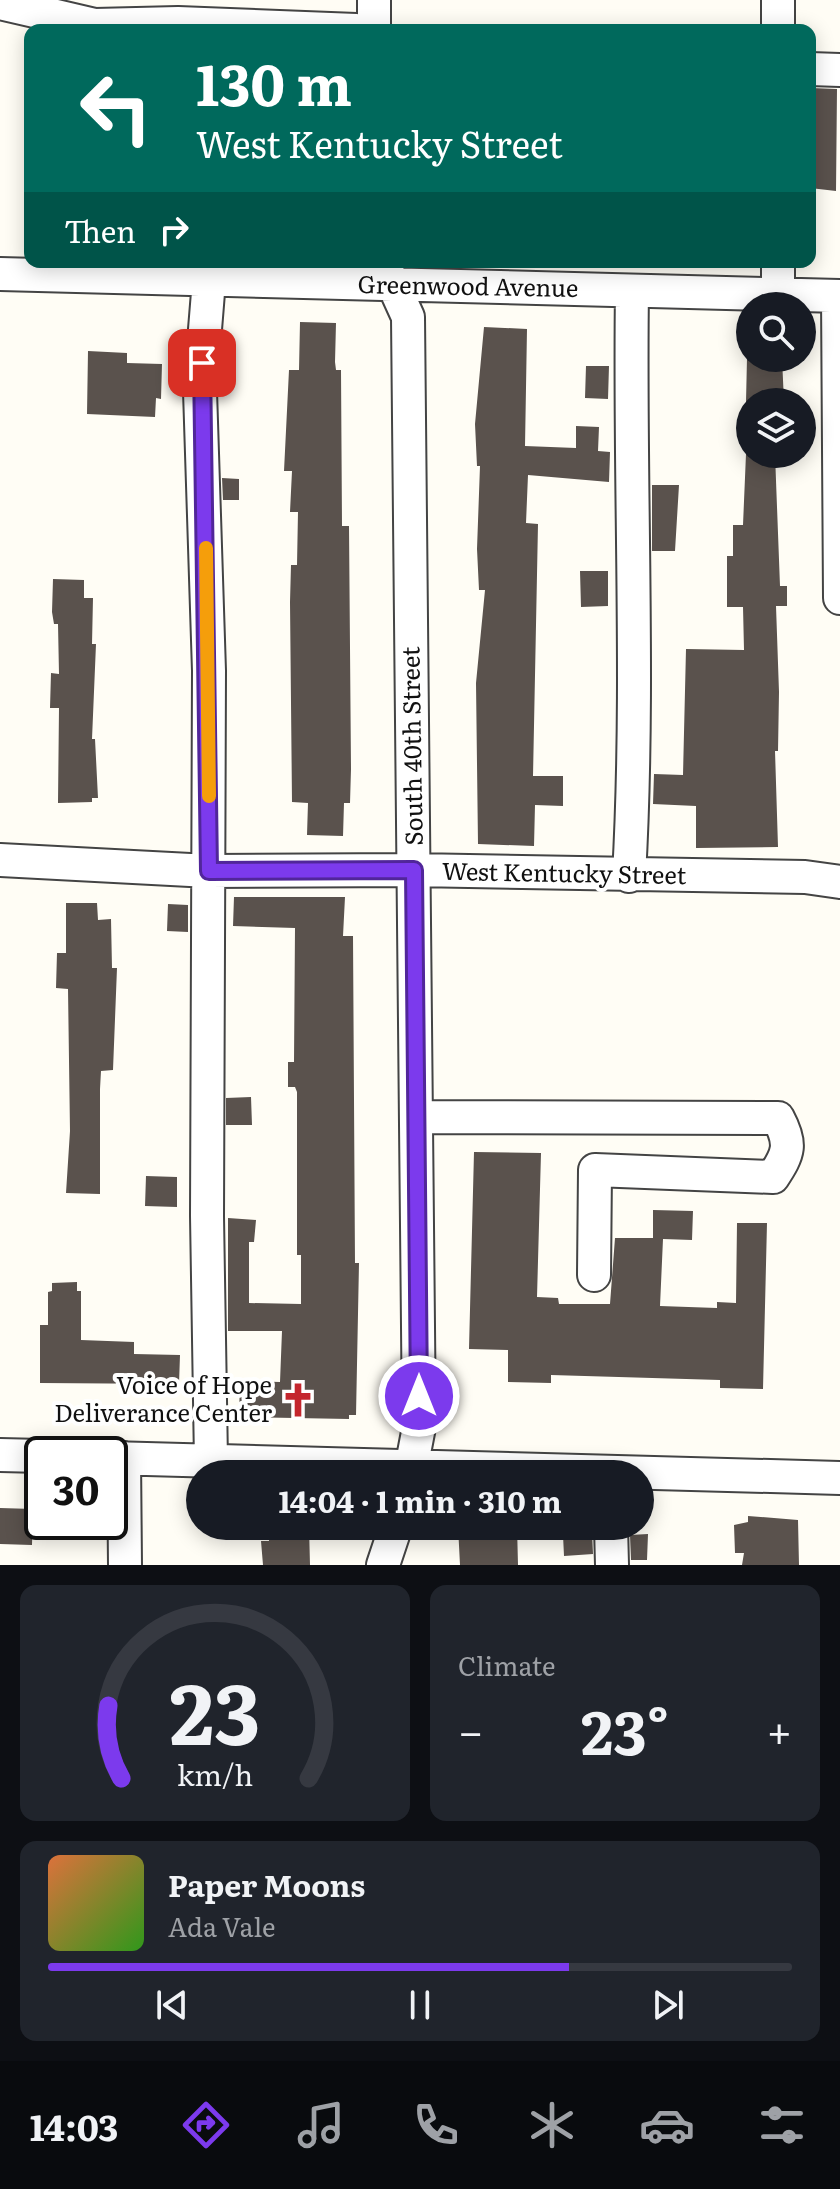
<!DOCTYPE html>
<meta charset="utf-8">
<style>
:root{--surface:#171b24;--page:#20242c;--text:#f1f3f6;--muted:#9ea1a6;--line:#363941;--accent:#7c3aed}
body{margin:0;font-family:Literata,serif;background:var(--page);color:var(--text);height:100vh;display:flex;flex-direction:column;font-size:30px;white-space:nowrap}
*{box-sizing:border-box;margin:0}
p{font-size:26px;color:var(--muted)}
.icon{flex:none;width:44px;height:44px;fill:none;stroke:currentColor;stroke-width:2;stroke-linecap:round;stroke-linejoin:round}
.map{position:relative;height:1565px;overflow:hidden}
.panel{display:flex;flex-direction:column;gap:20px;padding:20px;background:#0d0f14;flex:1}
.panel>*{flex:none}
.hud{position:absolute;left:24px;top:24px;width:792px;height:244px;border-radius:16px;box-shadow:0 4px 20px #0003;background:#00695c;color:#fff;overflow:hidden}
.tools{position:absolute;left:736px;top:292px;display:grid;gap:16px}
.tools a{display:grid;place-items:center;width:80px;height:80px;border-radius:50%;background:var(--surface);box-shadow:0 4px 20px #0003;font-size:40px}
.speed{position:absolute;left:24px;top:1436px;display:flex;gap:16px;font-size:40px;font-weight:700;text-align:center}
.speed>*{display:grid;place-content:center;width:104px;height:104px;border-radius:50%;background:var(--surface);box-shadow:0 4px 20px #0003;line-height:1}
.speed .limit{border:4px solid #111;border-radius:12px;background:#fff;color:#111}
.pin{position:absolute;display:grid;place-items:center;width:68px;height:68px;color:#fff;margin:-34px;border-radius:16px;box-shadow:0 4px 12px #0006}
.me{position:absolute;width:88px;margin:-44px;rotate:0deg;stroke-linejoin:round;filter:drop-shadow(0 0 6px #0008)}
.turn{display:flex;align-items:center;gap:28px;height:168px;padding:0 40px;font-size:36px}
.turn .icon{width:104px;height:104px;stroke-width:2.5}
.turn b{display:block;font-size:56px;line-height:68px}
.then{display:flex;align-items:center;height:76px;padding:0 40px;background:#0003;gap:16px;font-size:30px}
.big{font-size:60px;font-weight:700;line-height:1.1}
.panel .tile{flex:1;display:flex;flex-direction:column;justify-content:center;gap:12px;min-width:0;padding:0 28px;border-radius:16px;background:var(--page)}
.panel .dial{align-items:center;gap:0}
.dial svg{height:208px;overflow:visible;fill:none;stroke:var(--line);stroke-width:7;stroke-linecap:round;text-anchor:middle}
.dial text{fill:var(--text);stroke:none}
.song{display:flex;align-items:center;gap:24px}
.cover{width:96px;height:96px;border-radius:12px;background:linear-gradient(135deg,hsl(20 70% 55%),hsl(110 70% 35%))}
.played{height:8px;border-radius:4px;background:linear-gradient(90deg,var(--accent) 70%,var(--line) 70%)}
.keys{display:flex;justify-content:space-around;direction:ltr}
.heat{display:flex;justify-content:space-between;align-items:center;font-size:44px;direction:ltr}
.panel .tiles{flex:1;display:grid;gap:20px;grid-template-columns:1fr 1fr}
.tile:last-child{grid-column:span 2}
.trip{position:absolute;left:186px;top:1460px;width:468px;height:80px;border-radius:40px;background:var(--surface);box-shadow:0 4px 20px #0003;font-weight:700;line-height:80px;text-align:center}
.menu{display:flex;height:128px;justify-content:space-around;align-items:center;background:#090b0e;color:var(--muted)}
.menu .icon{width:56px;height:56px}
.menu .active{color:var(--accent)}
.menu b{font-size:36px;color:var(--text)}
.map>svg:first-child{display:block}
</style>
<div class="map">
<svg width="840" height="1565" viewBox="0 0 840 1565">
<rect width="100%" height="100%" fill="#fffdf5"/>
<!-- building -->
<path fill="#5a524d" d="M 811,88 L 837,89 L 836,191 L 810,188 Z
M 300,322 L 336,323 L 335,362 L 336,370 L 341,370 L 342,526 L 349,526 L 351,769 L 350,803 L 344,803 L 343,836 L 307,835 L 308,803 L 292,802 L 290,602 L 291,565 L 297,565 L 298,512 L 290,512 L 292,471 L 284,471 L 289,370 L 299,370 Z
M 484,327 L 527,329 L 525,446 L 576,448 L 576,426 L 599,427 L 598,451 L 610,452 L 609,482 L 528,475 L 526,523 L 538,524 L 533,776 L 563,776 L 563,806 L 535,805 L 534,846 L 478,844 L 476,683 L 485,590 L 479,590 L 477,549 L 480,466 L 477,466 L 475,424 Z
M 88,351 L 127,353 L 127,363 L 162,364 L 161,399 L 156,398 L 155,417 L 87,414 Z
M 747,358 L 782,358 L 784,402 L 746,402 Z
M 586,366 L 609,366 L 608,399 L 585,398 Z
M 746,454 L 775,454 L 780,586 L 787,586 L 787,606 L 776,606 L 779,692 L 778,751 L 775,751 L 778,847 L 696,848 L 696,806 L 653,804 L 654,774 L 683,775 L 686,649 L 744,650 L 743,607 L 727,607 L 727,556 L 733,556 L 733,525 L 743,525 Z
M 222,478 L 239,479 L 239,500 L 223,500 Z
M 652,485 L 679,485 L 675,551 L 652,551 Z
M 580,571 L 608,571 L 608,606 L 581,607 Z
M 53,579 L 84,580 L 84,598 L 93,598 L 92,644 L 96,644 L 92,739 L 95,739 L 98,798 L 92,798 L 92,802 L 58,803 L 59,708 L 50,708 L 51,673 L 59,674 L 58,624 L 54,624 L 52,612 Z
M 234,897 L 345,897 L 343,936 L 353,936 L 355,1263 L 359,1263 L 356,1415 L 349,1415 L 349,1419 L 239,1417 L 240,1381 L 280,1382 L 282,1331 L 228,1331 L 228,1218 L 256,1220 L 254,1242 L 249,1242 L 249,1303 L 301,1304 L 301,1255 L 297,1255 L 297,1092 L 295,1087 L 288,1087 L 288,1062 L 294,1062 L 295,928 L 233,926 Z
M 66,903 L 97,903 L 98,920 L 111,919 L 112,968 L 117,968 L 113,1070 L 101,1071 L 100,1089 L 100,1194 L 66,1193 L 70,1131 L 68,989 L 56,988 L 57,953 L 66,953 Z
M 168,904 L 188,905 L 188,932 L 167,931 Z
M 251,1097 L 252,1125 L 226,1125 L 226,1098 Z
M 474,1152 L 541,1153 L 537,1297 L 558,1298 L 559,1304 L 610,1304 L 615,1238 L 653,1238 L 653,1210 L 693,1211 L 692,1240 L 663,1239 L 660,1306 L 717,1308 L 717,1302 L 736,1303 L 737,1223 L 767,1223 L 763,1389 L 720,1388 L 720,1380 L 551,1375 L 551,1383 L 508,1382 L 508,1350 L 469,1349 Z
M 146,1176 L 177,1177 L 177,1207 L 145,1206 Z
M 77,1282 L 77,1291 L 81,1291 L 81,1340 L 134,1342 L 134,1354 L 180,1355 L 179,1384 L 40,1383 L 40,1325 L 48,1325 L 48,1292 L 52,1291 L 52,1283 Z
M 0,1508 L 33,1509 L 32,1545 L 0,1544 Z
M 748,1516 L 798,1520 L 799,1565 L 742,1565 L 744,1553 L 735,1553 L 734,1525 L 748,1522 Z
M 309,1526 L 310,1565 L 263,1565 L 261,1541 L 269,1541 L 268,1527 Z
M 458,1526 L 517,1526 L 518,1565 L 460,1565 Z
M 592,1533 L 593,1554 L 564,1556 L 563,1535 Z
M 648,1534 L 647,1560 L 631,1560 L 630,1535 Z"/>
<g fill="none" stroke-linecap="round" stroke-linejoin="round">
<!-- minor casing -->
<g stroke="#444" stroke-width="36">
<path id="minor" d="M 374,0 L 374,30
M 778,0 L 778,30
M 0,3 L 95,25 L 178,23 L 356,30
M 810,69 L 840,70
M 383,262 L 408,317 L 419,1427 L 410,1474
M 778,262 L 778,294
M 0,274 L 840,296
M 209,280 L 200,391 L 209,671 L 207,1216 L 211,1461
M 838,296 L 840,598
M 0,860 L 209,871 L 414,870 L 805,877 L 840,882
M 629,876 C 640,681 629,486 632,291
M 417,1117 L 778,1118 C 792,1144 789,1153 773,1177 L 595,1170 L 594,1275
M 0,1455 L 42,1456
M 110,1458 L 840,1478
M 124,1458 L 125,1565
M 611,1526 L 612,1565
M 383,1565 L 396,1526"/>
</g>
<!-- minor -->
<use href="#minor" stroke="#fff" stroke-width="32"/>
</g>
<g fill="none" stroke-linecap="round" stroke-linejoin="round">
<!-- route casing -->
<g stroke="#51269a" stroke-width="20">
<path id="route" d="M 202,363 L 209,871 L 414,870 L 419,1396"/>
</g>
<!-- route -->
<use href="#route" stroke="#7c3aed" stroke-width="14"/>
<!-- slow -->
<path stroke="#f59e0b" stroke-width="14" d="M 206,548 L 209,796"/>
</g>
<!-- icons -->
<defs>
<g id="church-bare" transform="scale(2.76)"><path d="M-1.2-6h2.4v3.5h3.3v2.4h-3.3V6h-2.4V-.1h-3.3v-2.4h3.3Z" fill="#c4262e" stroke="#fff" stroke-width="2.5" paint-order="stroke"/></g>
</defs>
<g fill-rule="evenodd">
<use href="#church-bare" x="298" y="1400"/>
</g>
<g text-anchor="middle" stroke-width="8" stroke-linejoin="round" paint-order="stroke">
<!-- street labels -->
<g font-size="24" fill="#111" stroke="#fff">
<text transform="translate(468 287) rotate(1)" y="8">Greenwood Avenue</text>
<text transform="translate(413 746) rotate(-91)" y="8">South 40th Street</text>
<text transform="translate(564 874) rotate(1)" y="8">West Kentucky Street</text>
</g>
<!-- poi labels -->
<g font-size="24" fill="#111" stroke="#fff" text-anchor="end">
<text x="272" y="1394">Voice of Hope<tspan x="272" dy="28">Deliverance Center</tspan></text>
</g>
</g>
</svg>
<div class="tools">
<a><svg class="icon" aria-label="search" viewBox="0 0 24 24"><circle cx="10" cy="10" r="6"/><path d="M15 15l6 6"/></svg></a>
<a><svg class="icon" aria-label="layers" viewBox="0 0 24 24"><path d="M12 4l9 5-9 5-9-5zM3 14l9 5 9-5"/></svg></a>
</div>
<div class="speed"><div class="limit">30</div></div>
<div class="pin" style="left:202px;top:363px;background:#d93025"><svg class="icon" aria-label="arrive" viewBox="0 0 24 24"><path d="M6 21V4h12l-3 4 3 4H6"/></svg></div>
<svg class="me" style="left:419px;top:1396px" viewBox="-20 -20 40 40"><circle r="17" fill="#7c3aed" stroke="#fff" stroke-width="3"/><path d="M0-11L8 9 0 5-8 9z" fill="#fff"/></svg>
<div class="trip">14:04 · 1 min · 310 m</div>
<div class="hud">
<div class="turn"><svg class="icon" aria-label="left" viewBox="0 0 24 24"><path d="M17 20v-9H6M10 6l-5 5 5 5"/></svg><div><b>130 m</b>West Kentucky Street</div></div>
<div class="then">Then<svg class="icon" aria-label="right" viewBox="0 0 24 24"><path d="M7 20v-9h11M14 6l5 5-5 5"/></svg></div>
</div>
</div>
<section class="panel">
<div class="tiles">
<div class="tile dial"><svg viewBox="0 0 100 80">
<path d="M14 69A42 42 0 1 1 86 69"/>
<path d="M14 69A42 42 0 0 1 9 41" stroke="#7c3aed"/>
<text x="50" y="56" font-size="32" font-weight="700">23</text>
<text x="50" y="72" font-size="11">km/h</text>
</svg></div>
<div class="tile"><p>Climate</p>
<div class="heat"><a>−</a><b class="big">23°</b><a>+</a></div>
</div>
<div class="tile">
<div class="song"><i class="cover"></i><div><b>Paper Moons</b><p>Ada Vale</p></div></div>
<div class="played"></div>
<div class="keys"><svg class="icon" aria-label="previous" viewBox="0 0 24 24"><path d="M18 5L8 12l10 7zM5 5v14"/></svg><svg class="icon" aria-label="pause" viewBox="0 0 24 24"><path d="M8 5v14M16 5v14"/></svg><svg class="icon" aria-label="next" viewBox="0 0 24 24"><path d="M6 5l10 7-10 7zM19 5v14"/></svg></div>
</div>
</div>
</section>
<nav class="menu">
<b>14:03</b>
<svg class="icon active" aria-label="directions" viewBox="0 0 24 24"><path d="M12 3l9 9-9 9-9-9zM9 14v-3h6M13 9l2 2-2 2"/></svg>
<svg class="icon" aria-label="music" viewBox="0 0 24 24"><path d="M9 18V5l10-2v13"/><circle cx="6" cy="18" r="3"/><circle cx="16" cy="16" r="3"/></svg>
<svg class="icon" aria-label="phone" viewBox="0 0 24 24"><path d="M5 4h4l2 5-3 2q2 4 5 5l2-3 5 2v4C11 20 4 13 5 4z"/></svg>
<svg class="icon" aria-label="climate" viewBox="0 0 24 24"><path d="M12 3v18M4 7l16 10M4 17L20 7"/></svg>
<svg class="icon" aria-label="car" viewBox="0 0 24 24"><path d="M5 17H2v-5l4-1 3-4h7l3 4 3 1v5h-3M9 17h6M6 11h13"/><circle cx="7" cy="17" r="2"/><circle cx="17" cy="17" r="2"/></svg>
<svg class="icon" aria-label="filters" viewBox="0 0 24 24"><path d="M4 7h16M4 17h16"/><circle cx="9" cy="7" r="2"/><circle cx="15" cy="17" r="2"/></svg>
</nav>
